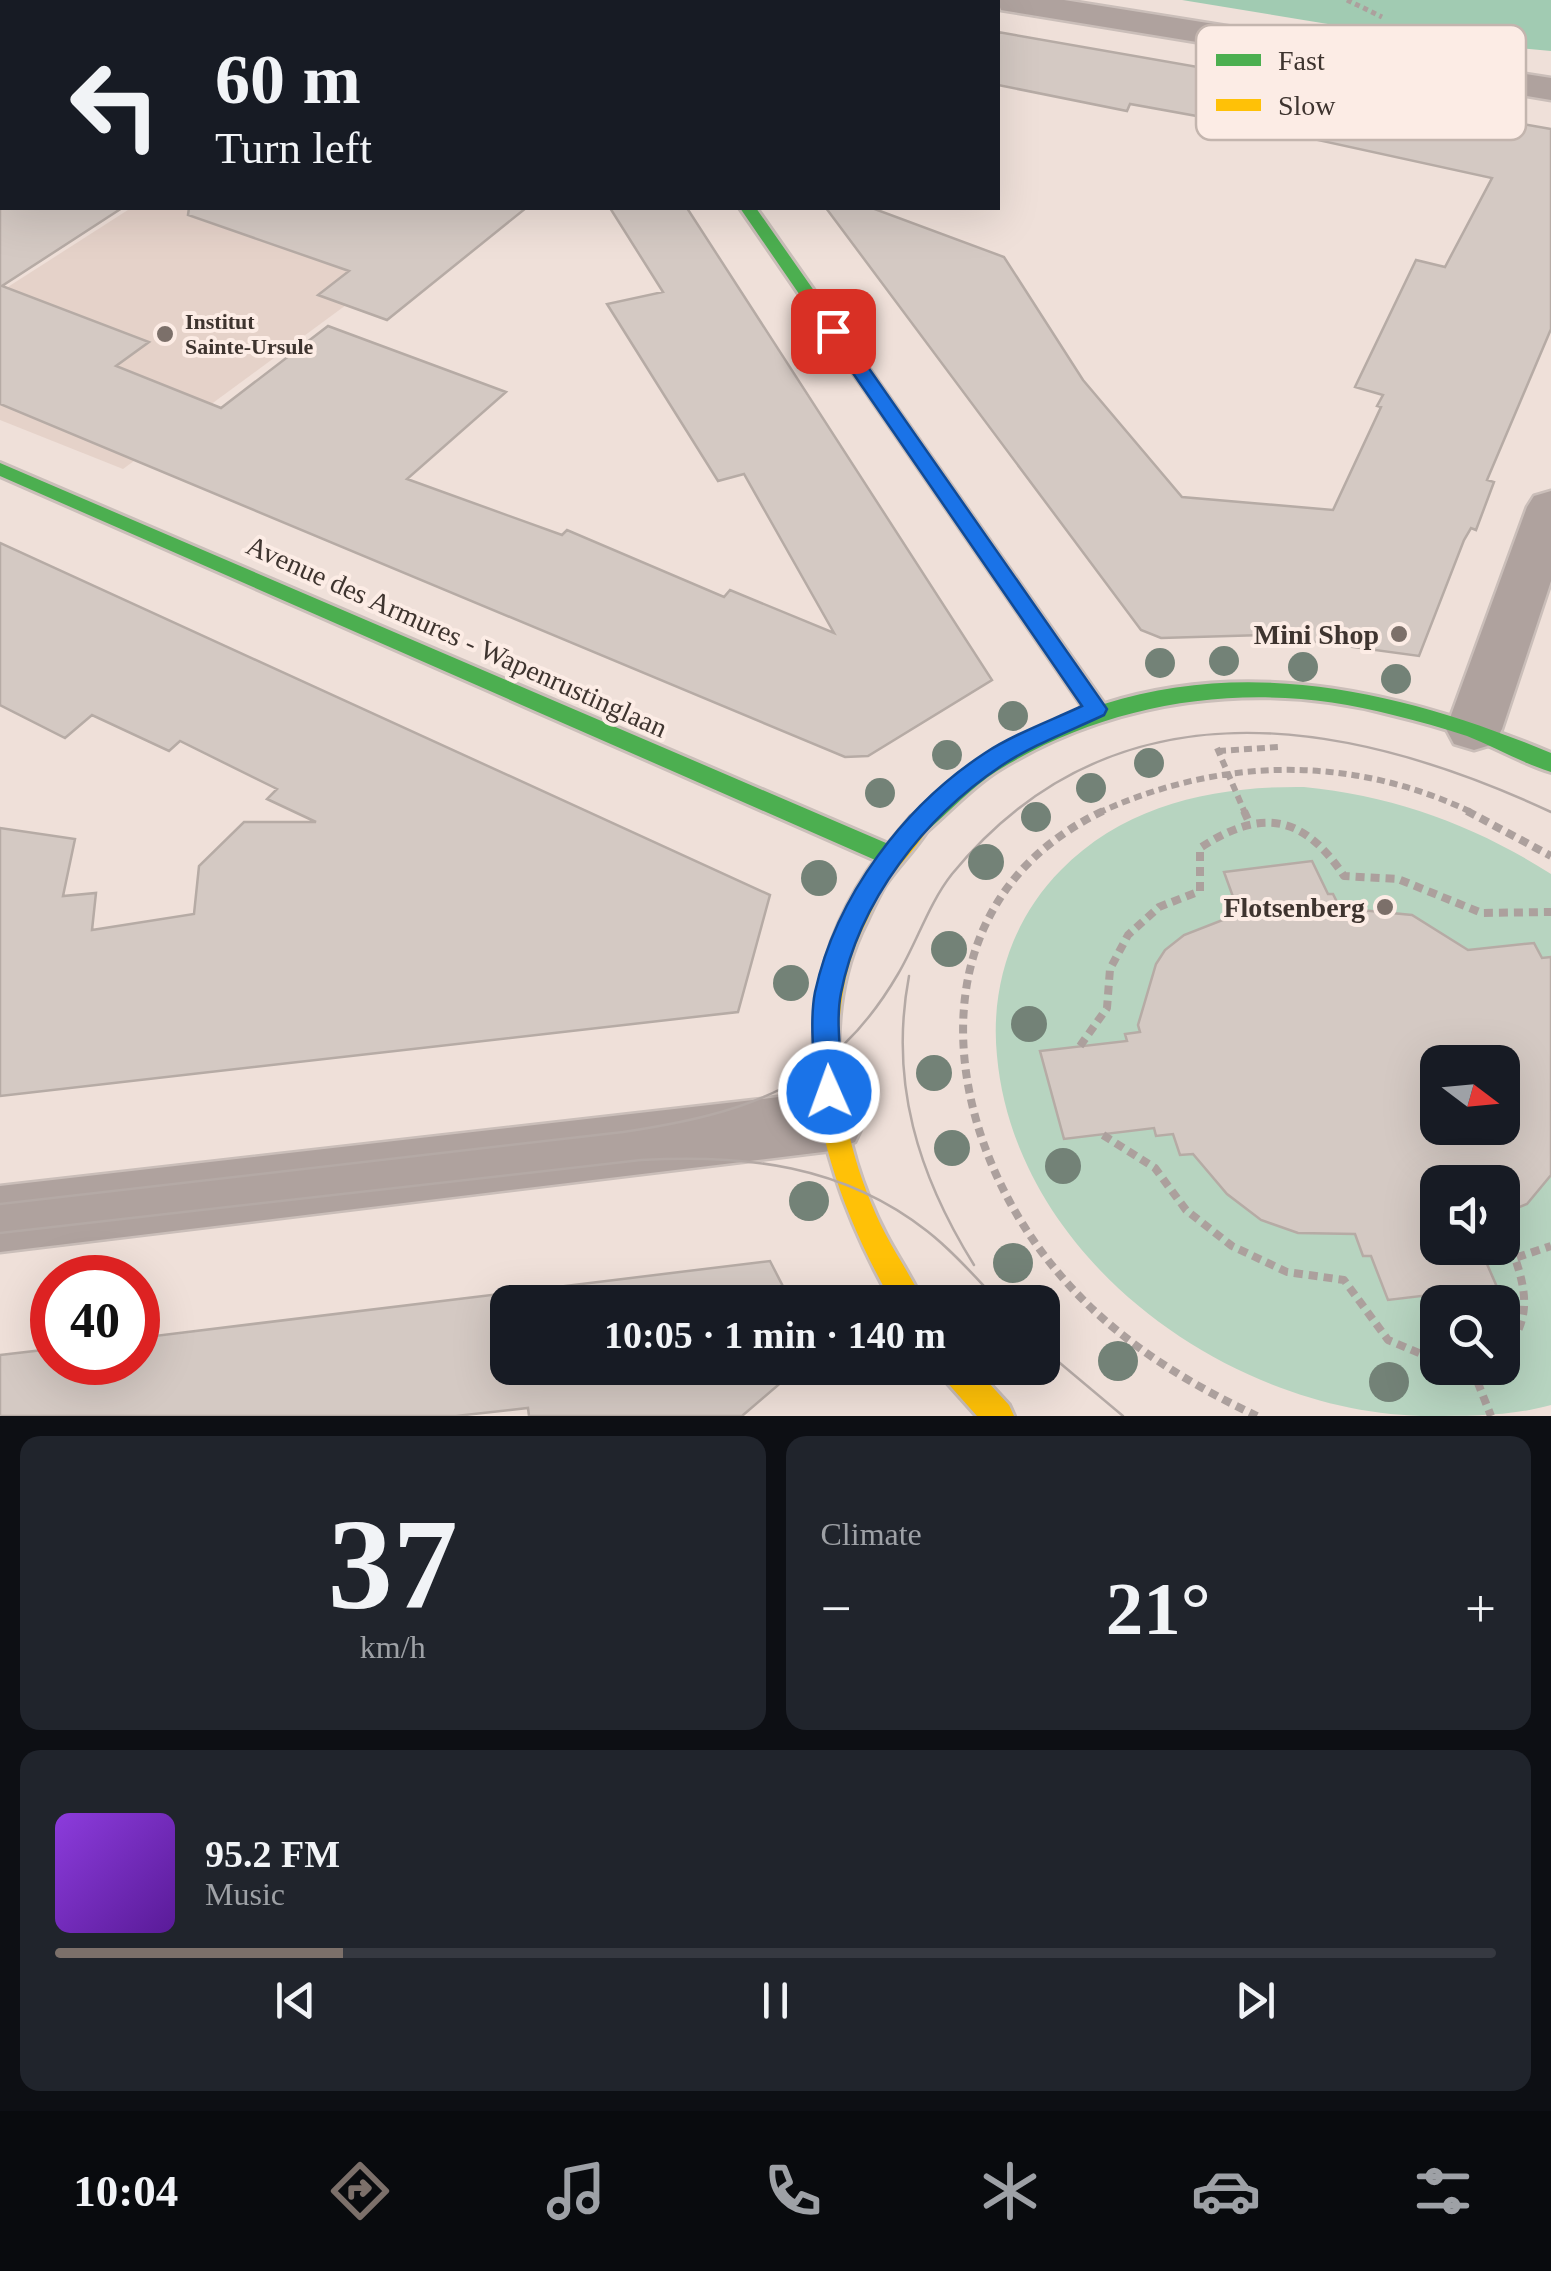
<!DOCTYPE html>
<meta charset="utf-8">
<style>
:root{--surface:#171b24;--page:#20242c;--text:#f1f3f6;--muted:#9ea1a6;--line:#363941;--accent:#7c706a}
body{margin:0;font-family:Georgia,serif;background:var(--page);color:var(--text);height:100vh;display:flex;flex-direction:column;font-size:38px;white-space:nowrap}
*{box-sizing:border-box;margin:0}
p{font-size:32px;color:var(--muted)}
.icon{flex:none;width:55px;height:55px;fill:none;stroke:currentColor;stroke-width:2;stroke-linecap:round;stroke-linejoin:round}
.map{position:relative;height:1416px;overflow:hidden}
.sheet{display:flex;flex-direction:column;gap:20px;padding:20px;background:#0d0f14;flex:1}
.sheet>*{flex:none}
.guide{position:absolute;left:0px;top:0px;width:1000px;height:210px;box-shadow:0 10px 40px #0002;background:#171b24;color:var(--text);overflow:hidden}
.needle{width:65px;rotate:106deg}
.tools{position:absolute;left:1420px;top:1045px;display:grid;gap:20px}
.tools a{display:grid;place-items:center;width:100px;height:100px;border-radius:20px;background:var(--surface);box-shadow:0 10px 40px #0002;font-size:50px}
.speed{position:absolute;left:30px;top:1255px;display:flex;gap:20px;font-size:50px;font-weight:700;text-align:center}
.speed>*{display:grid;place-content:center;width:130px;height:130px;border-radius:50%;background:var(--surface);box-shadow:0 10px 40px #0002;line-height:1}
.speed .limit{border:15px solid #d22;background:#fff;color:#111}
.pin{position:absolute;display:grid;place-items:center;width:85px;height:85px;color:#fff;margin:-42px;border-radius:20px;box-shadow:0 5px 15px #0006}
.me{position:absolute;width:110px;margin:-55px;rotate:358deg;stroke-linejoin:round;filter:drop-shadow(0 0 8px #0008)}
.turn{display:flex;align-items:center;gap:35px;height:210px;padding:0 50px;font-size:45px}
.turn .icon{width:130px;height:130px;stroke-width:2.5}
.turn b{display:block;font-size:70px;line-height:85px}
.big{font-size:75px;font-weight:700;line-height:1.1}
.sheet .widget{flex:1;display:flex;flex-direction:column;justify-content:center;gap:15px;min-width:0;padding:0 35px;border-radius:20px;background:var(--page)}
.sheet .dial{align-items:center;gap:0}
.dial b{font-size:130px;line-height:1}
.song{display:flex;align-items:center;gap:30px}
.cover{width:120px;height:120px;border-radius:15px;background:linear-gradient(135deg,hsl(270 70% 55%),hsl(270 70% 35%))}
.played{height:10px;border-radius:5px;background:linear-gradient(90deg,var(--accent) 20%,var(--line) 20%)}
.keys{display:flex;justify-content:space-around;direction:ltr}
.heat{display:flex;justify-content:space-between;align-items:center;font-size:55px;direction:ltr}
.sheet .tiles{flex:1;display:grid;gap:20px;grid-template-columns:1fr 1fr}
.widget:last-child{grid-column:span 2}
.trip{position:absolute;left:490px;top:1285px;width:570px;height:100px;border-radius:20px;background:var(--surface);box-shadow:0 10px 40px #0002;font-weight:700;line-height:100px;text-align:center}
.menu{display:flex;height:160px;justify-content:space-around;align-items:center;background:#090b0e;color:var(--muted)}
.menu .icon{width:70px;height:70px}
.menu .on{color:var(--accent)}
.menu b{font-size:45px;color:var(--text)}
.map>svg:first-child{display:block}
</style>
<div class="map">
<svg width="1551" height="1416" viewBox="0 0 1551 1416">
<rect width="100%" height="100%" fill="#efe0d9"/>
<!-- education -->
<path fill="#e5d2c9" d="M 131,208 L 478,208 L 123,469 L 0,420 L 0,292 Z"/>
<!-- green -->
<path fill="#b7d4c0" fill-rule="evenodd" d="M 1304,787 C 1395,796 1474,825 1551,874 L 1551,1405 C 1511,1416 1472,1416 1431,1416 C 1235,1416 1016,1262 997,1056 C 990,988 1012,919 1061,870 C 1126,804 1215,786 1304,787 ZM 1438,1062 L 1502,1062 L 1502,1128 L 1438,1128 ZM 1438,1182 L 1502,1182 L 1502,1248 L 1438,1248 ZM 1438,1302 L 1502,1302 L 1502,1368 L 1438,1368 Z"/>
<!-- forest -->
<path fill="#a1cbb2" d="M 1182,0 L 1551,0 L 1551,51 L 1413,38 Z"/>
<!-- building -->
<path fill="#d4c9c3" stroke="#b6aba5" stroke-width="2.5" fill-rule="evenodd" d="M 998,32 L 1551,129 L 1551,329 L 1487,480 L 1494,482 L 1476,530 L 1471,528 L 1464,540 L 1419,656 L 1264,635 L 1161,638 L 1141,630 L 826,208 L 872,208 L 1004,257 L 1083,380 L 1182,497 L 1333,510 L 1381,407 L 1377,406 L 1383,395 L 1355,387 L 1416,260 L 1445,267 L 1492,178 L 1263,128 L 1130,104 L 1127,111 L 998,85 Z
M 0,208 L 122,208 L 2,286 L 149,342 L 116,366 L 221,408 L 328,326 L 506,392 L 407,479 L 562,535 L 567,530 L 724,597 L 730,590 L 834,633 L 744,474 L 718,481 L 607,304 L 663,292 L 610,208 L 687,208 L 992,680 L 868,756 L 845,757 L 0,404 Z
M 189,208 L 526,208 L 387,320 L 318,295 L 349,271 L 188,215 Z
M 0,543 L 770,895 L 738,1012 L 0,1096 L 0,828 L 75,839 L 63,896 L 96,893 L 92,930 L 194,914 L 199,866 L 244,822 L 316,822 L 267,799 L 277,789 L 180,741 L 169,751 L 92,715 L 65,738 L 0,705 Z
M 1312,861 L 1328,894 L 1333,894 L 1340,908 L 1412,915 L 1468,950 L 1534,943 L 1542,958 L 1551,957 L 1551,1175 L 1527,1204 L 1502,1214 L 1502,1182 L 1438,1182 L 1438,1248 L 1480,1248 L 1497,1287 L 1388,1300 L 1371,1256 L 1363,1256 L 1355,1234 L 1298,1233 L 1261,1220 L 1227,1194 L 1193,1154 L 1180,1155 L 1173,1134 L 1156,1136 L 1154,1128 L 1064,1139 L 1040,1051 L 1127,1041 L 1125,1034 L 1140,1032 L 1138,1025 L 1156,964 L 1165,950 L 1184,935 L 1233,916 L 1229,905 L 1236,905 L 1224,872 ZM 1438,1062 L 1502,1062 L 1502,1128 L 1438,1128 Z
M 770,1261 L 791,1302 L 508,1302 L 508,1368 L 798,1368 L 742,1416 L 529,1416 L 528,1408 L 456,1416 L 0,1416 L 0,1355 L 52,1349 L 52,1362 L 138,1362 L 138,1338 Z"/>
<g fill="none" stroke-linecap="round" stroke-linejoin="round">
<!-- street casing -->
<g stroke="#cabeb9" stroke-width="5">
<path id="street" d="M 984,0 L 1064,0 L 1551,78 L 1551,100 L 1001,10 L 998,2 Z
M 1551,491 L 1551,581 L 1502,729 L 1494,744 L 1474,750 L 1454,744 L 1446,729 L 1527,507 L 1534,496 Z
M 831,1091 L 855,1100 L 865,1121 L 855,1142 L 831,1151 L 0,1252 L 0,1186 Z"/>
</g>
<!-- fast casing -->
<g stroke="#cabeb9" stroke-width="6">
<path id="fast" d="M 598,0 L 613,0 L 614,2 L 600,2 Z
M 740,208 L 756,208 L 1104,704 C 1255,656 1410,694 1551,753 L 1551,772 C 1522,763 1495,747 1467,736 C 1443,728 1418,721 1393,715 C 1259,679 1114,698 997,771 C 972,787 950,811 927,831 L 911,831 L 907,824 L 911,817 C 967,770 1013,733 1085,710 Z
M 0,463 L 900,849 L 903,856 L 900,863 L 891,866 L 882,863 L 0,476 Z"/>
</g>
<!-- slow casing -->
<g stroke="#cabeb9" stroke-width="6">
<path id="slow" d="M 919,815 L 927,817 L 931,824 C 919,846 899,864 885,885 C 876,900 869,917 861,933 C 819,1026 841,1148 886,1235 C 898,1258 913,1279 923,1302 L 892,1302 C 816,1167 773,1012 868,871 C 881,852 896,835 911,817 Z
M 940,1368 L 975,1368 L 1009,1405 L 1014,1416 L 977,1416 L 944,1379 Z"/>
</g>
<!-- path-far2 -->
<path stroke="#aca09d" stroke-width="5" stroke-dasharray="5 4" stroke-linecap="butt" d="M 1347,0 L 1382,17"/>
<!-- path-far1 -->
<path stroke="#aca09d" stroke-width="6" stroke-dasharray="8 5" stroke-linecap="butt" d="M 1217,748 L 1245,813
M 1218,751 L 1279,747
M 1098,813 C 1220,757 1351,754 1473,813"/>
<!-- path -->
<path stroke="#aca09d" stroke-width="8" stroke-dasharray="9 6" stroke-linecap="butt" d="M 1103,811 C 908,904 939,1135 1061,1276 C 1115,1339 1183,1381 1257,1416
M 1244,811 L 1248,820
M 1467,811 L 1551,856
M 1080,1046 L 1107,1008 L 1110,969 L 1128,935 L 1159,907 L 1200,891 L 1200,848 C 1261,808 1303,814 1344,876 L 1398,879 L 1482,913 L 1551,912
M 1103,1135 L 1155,1168 L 1186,1210 L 1232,1246 L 1287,1272 L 1344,1280 L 1388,1340 L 1438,1361
M 1502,1354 C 1530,1323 1528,1296 1515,1258 L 1551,1246
M 1472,1368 L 1491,1416"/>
<!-- street -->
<use href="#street" fill="#afa29e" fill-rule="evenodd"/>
<!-- fast -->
<use href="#fast" fill="#4caf50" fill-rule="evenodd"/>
<!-- slow -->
<use href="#slow" fill="#ffc107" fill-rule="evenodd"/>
<!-- tram -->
<path stroke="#b4a9a5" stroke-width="2.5" d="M 909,976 C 889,1082 918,1175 974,1265
M 0,1204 L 623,1132 C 747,1113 832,1087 898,974 C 917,942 929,903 952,874 C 1113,677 1345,716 1551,812
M 0,1233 L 641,1160 C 745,1154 843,1165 927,1231 C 954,1252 976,1278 999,1302
M 1042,1348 L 1123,1416"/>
</g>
<!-- trees -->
<g fill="#738277">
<circle cx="1224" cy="661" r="15"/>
<circle cx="1160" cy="663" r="15"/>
<circle cx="1303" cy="667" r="15"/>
<circle cx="1396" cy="679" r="15"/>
<circle cx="1013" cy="716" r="15"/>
<circle cx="947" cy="755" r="15"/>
<circle cx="1149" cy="763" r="15"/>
<circle cx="1091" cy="788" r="15"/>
<circle cx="880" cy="793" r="15"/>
<circle cx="1036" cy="817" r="15"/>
<circle cx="986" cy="862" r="18"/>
<circle cx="819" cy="878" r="18"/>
<circle cx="949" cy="949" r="18"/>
<circle cx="791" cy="983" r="18"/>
<circle cx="1029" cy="1024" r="18"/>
<circle cx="934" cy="1073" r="18"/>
<circle cx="952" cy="1148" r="18"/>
<circle cx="1063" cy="1166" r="18"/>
<circle cx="809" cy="1201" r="20"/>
<circle cx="1013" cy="1263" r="20"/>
<circle cx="1118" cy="1361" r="20"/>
<circle cx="1389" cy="1382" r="20"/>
</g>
<!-- route -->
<path fill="#1a73e8" stroke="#114b97" stroke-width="2.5" d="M 833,325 L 840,327 L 1107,709 L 1104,715 C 1070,731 1032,745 1001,766 C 925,817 859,900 841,993 C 835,1023 842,1061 843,1092 L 838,1101 L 829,1104 L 819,1101 L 815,1092 C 815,1061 809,1023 815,992 C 836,896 904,806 985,753 C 1014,734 1050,721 1082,706 L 824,331 Z"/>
<!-- markers -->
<g fill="#7c706a" stroke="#fcece5" stroke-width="4">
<circle cx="165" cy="334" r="10"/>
<circle cx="1399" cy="634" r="10"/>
<circle cx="1385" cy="907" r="10"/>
</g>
<g text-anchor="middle" stroke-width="8" stroke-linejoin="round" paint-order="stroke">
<!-- far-poi labels -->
<g font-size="22" font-weight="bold" fill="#3e342f" stroke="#fcece5" text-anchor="start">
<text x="185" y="329">Institut<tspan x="185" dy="25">Sainte-Ursule</tspan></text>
</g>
<!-- poi labels -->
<g font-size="28" font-weight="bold" fill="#3e342f" stroke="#fcece5" text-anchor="end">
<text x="1379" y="644">Mini Shop</text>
<text x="1365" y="917">Flotsenberg</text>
</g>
<!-- street labels -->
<g font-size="28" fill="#3e342f" stroke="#fcece5">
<text transform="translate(457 636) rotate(24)" y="10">Avenue des Armures - Wapenrustinglaan</text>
</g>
</g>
<!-- legend -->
<rect x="1196" y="25" width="330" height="115" rx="15" fill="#fcece5" stroke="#c3b5ae" stroke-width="2.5"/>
<rect x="1216" y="54" width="45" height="12" fill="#4caf50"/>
<rect x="1216" y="99" width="45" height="12" fill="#ffc107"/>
<g font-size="28" fill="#3e342f">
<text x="1278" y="70">Fast</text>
<text x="1278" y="115">Slow</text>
</g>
</svg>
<div class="tools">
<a><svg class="needle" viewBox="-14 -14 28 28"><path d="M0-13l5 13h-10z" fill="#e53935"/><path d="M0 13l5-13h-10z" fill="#9ea1a6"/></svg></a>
<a><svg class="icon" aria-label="sound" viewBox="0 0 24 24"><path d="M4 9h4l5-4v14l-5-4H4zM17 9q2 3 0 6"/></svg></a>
<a><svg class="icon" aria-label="search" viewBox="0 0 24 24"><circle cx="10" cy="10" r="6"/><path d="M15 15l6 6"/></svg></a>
</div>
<div class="speed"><div class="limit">40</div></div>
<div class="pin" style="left:833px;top:331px;background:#d93025"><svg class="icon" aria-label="arrive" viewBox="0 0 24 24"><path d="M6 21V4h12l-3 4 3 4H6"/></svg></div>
<svg class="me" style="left:829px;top:1092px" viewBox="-20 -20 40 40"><circle r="17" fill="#1a73e8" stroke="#fff" stroke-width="3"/><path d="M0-11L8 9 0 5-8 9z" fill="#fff"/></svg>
<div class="trip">10:05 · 1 min · 140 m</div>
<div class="guide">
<div class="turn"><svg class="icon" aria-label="left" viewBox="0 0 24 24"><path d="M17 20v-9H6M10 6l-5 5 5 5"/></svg><div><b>60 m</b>Turn left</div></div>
</div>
</div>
<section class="sheet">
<div class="tiles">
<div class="widget dial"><b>37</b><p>km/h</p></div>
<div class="widget"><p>Climate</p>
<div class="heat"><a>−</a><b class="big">21°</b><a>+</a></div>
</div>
<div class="widget">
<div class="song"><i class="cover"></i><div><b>95.2 FM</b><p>Music</p></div></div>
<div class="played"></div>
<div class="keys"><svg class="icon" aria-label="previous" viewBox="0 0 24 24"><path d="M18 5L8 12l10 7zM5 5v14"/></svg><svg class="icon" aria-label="pause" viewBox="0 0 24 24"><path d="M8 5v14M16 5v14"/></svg><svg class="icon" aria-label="next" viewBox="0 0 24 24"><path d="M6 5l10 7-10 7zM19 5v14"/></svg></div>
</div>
</div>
</section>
<nav class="menu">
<b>10:04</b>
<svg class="icon on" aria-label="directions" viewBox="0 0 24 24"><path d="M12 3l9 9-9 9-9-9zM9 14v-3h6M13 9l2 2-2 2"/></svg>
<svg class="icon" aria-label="music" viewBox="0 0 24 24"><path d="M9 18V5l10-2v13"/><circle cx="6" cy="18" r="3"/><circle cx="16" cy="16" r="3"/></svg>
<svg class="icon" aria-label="phone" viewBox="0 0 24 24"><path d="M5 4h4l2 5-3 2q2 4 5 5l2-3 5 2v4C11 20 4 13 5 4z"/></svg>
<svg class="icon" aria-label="climate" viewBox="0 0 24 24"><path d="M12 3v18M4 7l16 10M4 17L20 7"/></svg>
<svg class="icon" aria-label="car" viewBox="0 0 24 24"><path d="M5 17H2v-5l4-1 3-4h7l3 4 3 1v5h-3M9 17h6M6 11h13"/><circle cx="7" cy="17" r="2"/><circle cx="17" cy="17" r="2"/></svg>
<svg class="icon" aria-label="filters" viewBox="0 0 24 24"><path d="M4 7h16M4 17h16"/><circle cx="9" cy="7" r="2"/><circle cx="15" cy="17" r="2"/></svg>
</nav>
